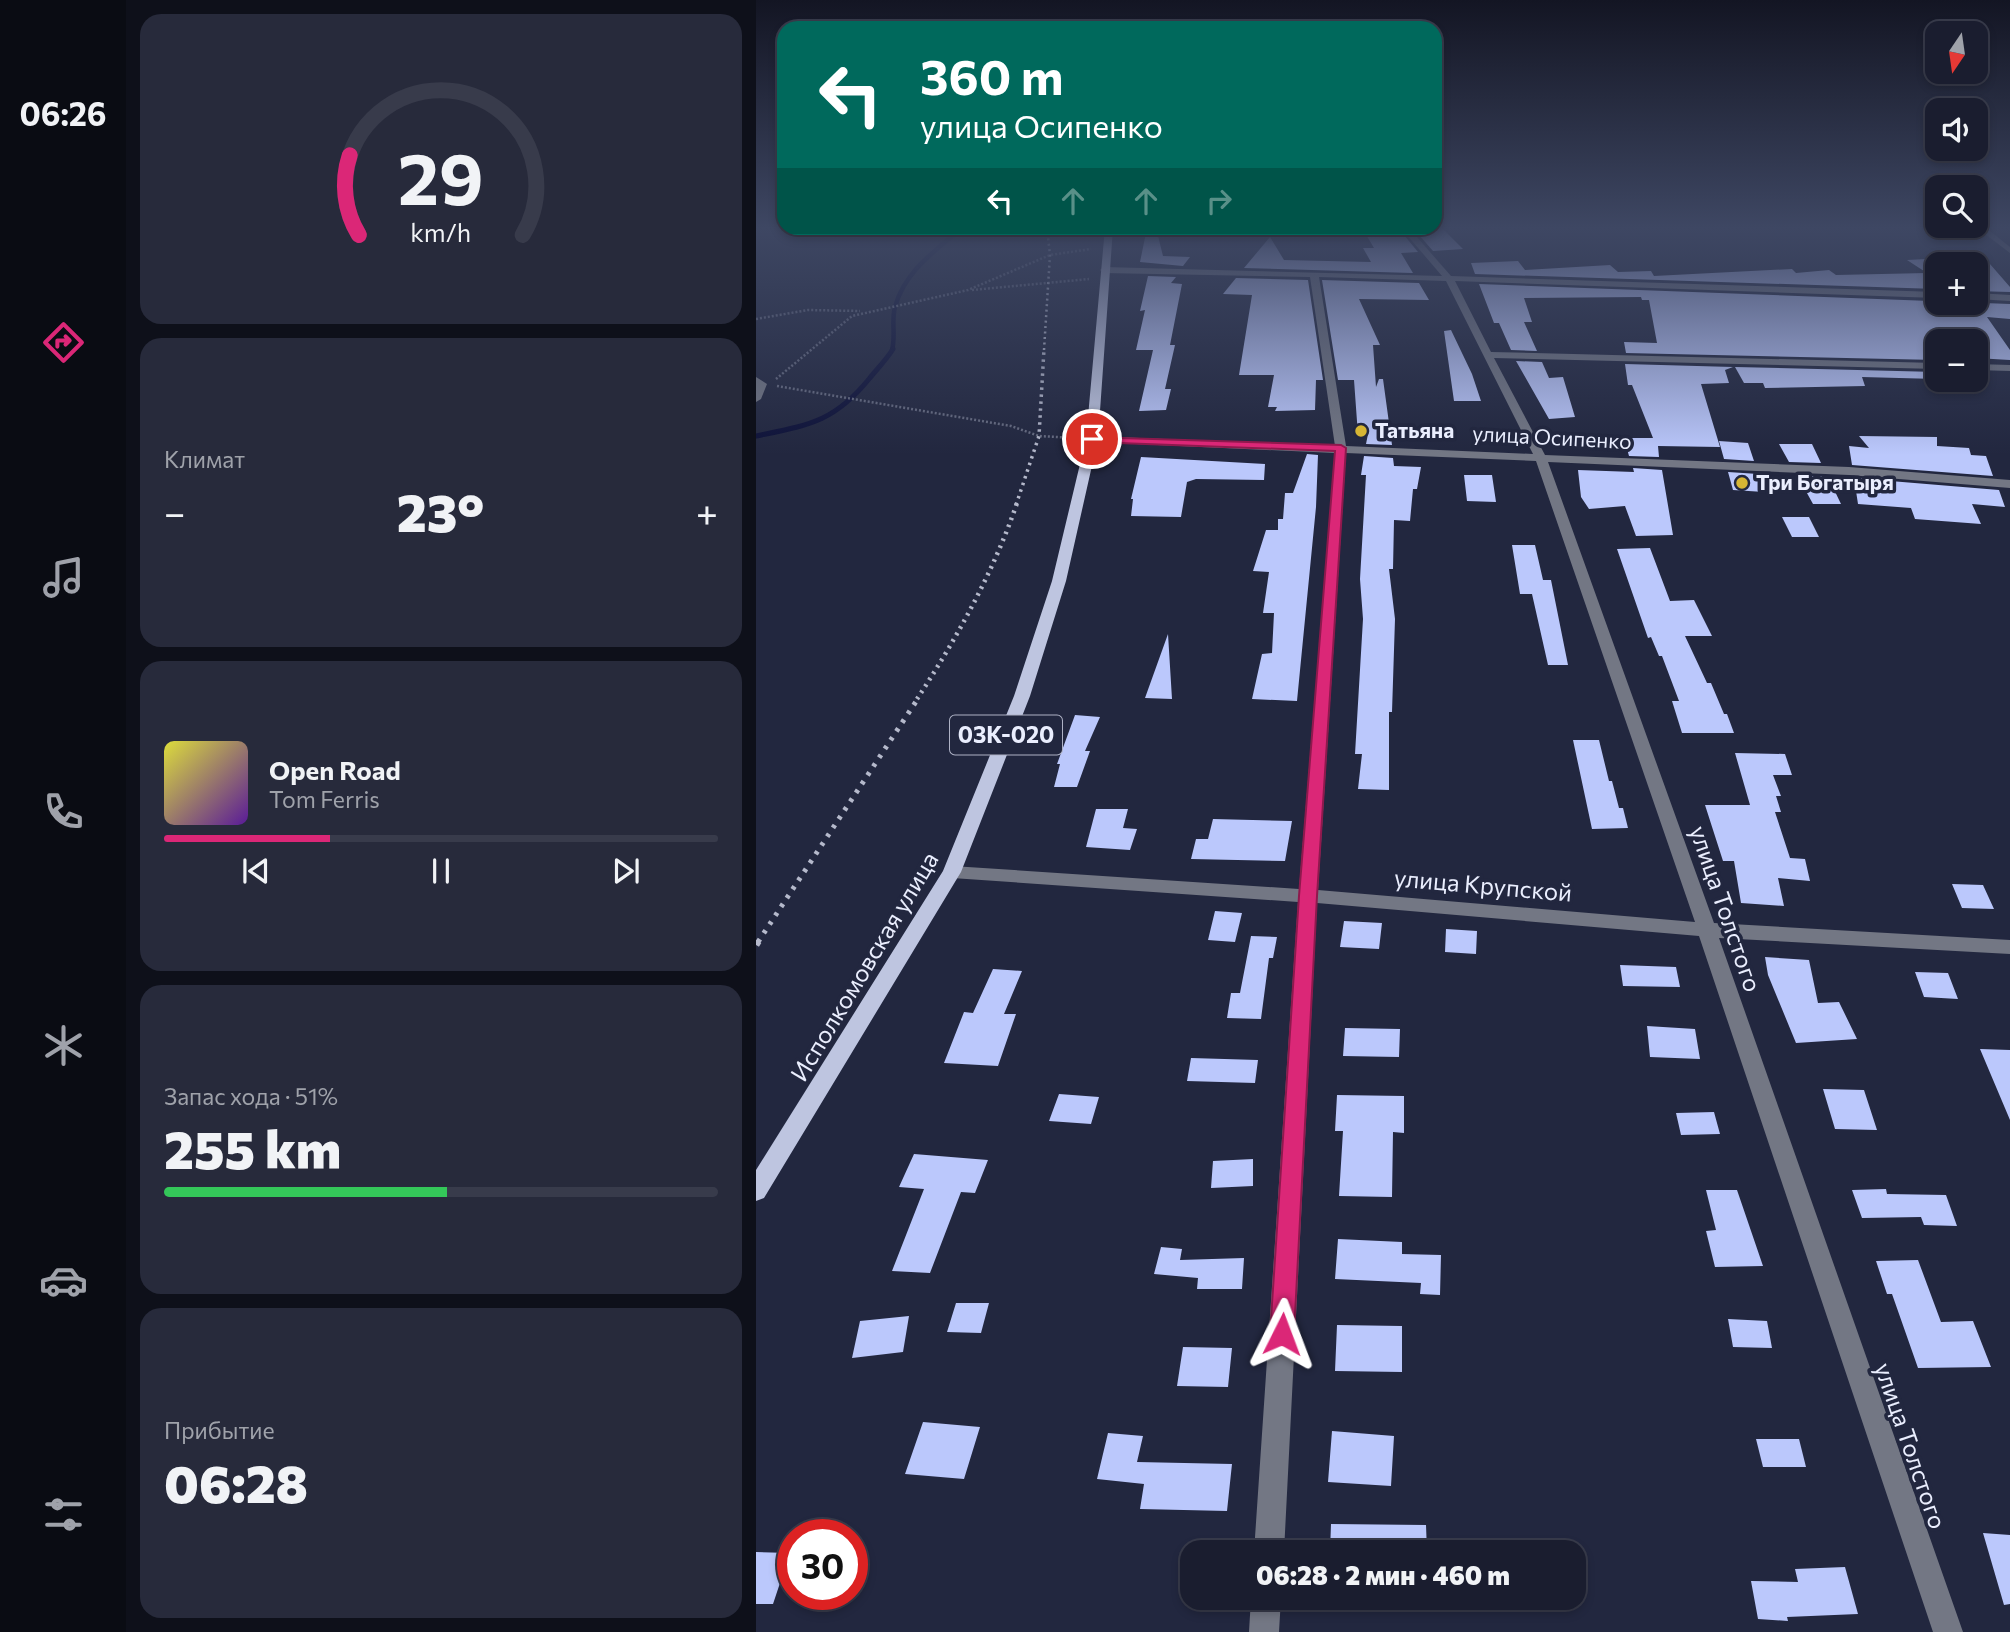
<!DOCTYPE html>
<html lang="ru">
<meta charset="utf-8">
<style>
:root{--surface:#1a1d2f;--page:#272a3b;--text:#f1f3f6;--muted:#9fa2aa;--line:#383b4b;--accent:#db2777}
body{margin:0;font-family:Commissioner,sans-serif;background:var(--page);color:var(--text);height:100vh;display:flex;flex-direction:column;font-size:26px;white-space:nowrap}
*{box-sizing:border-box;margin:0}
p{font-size:23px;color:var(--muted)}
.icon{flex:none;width:38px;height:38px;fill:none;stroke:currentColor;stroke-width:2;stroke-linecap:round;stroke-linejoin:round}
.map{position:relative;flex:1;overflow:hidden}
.side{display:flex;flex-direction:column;gap:14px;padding:14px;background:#0e101a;width:630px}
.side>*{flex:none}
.top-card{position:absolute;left:21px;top:21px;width:665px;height:214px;border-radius:21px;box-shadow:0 4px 10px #0003,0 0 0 2px var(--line);background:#00695c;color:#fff;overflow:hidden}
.needle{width:46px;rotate:193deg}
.tools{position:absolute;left:1169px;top:21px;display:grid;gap:14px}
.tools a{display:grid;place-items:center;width:63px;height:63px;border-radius:14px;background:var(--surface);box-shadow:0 4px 10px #0003,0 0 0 2px var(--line);font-size:35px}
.speed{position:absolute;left:21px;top:1519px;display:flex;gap:14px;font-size:35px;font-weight:700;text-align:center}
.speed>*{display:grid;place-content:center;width:91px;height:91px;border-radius:50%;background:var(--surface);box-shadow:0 4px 10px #0003,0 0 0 2px var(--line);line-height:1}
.speed .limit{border:10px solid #d22;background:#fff;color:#111}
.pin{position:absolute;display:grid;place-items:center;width:60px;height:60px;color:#fff;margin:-30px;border:4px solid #fff;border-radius:50%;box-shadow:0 2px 7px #0007}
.me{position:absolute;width:77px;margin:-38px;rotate:3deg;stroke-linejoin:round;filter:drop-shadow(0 0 5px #0008)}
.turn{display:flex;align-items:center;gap:24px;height:147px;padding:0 28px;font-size:32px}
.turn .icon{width:91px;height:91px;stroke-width:2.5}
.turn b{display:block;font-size:49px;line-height:60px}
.lanes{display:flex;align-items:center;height:66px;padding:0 28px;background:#0003;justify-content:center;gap:35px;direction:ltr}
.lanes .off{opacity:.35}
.big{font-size:52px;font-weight:800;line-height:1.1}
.side .widget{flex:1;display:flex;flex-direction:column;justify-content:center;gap:10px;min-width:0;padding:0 24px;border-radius:21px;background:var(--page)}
.side .dial{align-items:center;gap:0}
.dial svg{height:182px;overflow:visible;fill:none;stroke:var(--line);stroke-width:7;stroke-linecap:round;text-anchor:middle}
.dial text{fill:var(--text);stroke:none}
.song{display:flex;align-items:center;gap:21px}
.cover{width:84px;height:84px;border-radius:10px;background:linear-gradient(135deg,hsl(60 70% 55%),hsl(270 70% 35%))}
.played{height:7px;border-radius:4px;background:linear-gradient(90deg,var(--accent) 30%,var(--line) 30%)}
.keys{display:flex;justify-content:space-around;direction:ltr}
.heat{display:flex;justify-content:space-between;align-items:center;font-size:38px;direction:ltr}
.charge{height:10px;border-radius:5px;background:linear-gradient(90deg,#34c759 51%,var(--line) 0)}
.trip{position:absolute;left:424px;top:1540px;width:406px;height:70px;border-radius:21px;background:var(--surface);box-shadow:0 4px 10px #0003,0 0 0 2px var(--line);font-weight:800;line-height:70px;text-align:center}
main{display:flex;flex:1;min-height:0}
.tab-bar{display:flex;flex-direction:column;width:126px;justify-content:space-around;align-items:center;background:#0a0c13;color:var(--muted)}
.tab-bar .icon{width:49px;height:49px}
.tab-bar .selected{color:var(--accent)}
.tab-bar b{font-size:32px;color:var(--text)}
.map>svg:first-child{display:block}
</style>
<main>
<nav class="tab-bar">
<b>06:26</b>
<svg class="icon selected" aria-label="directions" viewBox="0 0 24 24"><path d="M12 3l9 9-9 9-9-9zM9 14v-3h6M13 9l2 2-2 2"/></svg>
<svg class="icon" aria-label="music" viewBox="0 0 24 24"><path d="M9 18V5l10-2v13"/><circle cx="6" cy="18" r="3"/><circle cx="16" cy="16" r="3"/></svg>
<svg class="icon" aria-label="phone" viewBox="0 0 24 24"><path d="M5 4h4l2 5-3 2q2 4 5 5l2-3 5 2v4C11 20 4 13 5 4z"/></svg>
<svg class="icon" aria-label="climate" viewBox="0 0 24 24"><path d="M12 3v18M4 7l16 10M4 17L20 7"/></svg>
<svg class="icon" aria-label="car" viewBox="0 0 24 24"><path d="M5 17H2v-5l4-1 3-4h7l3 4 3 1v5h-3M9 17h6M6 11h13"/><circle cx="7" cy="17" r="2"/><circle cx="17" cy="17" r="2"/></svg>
<svg class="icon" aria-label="filters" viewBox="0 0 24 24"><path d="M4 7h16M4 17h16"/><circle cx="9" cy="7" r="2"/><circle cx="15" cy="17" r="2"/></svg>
</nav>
<section class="side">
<div class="widget dial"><svg viewBox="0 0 100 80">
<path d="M14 69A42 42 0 1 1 86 69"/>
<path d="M14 69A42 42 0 0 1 10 34" stroke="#db2777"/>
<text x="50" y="56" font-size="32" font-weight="700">29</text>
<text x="50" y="72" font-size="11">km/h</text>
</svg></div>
<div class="widget"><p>Климат</p>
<div class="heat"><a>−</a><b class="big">23°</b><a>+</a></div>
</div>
<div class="widget">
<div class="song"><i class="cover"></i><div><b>Open Road</b><p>Tom Ferris</p></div></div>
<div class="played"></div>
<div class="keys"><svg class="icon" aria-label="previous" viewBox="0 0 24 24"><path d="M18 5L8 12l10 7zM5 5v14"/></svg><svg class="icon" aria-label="pause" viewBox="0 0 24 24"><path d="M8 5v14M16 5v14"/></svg><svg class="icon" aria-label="next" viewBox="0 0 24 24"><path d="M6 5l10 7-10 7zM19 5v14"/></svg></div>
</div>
<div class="widget"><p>Запас хода · 51%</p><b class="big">255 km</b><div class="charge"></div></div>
<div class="widget"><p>Прибытие</p><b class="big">06:28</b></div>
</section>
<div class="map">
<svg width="1254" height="1632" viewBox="0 0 1254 1632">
<rect width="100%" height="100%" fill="#22273f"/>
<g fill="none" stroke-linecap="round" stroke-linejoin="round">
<!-- stream-far1 -->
<path stroke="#0e1239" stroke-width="4.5" d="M 136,350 C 140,336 135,321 139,307 C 149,271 179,251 206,228"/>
<!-- stream -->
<path stroke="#0e1239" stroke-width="5" d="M 0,436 C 53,425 78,422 113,379 C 121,369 131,359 137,349"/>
</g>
<!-- building -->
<path fill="#bbc8fc" d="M 391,228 L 400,228 L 407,256 L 434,257 L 427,266 L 384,262 Z
M 657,228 L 686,228 L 707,249 L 677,251 Z
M 643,229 L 662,252 L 645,253 L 657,273 L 488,268 L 514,237 L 528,260 L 615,262 L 607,248 L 618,248 L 608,231 Z
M 1227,256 L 1254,287 L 1254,292 L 1220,291 L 1220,264 L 1181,264 L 1181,289 L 719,274 L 715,263 L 762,261 L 769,270 L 854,265 L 862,272 L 895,271 L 898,276 L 1036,269 L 1040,273 L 1073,270 L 1080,275 L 1171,273 L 1151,260 Z
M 392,276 L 420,277 L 415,283 L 426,284 L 414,345 L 419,345 L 409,389 L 415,389 L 410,410 L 383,411 L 397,350 L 380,350 L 389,310 L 384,311 Z
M 480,278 L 552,280 L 567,380 L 560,380 L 559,410 L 519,411 L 521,407 L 512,407 L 518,375 L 483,375 L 496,295 L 467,294 Z
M 566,280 L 663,283 L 673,300 L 603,299 L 624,345 L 617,345 L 620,387 L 623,379 L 627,379 L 636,445 L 610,444 L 612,434 L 602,435 L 598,380 L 582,380 Z
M 723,284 L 1254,304 L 1254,319 L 1231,317 L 1254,350 L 1254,360 L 1220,358 L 1220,341 L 1181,341 L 1181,360 L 870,353 L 868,342 L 901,343 L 893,300 L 886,300 L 885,297 L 768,298 L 776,322 L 768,322 L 781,351 L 755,350 L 743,323 L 738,323 Z
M 695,330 L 716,374 L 725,401 L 698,401 L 688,331 Z
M 760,361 L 786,362 L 793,378 L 807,377 L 819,417 L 793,419 Z
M 869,364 L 977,367 L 969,370 L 973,383 L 945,384 L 964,447 L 902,446 L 903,457 L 873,456 L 868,438 L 897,438 L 876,385 L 872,385 Z
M 979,367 L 1181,372 L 1181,379 L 1106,377 L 1109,386 L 1009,388 L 1007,383 L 988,383 Z
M 1103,436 L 1181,437 L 1181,446 L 1213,448 L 1215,455 L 1230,456 L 1237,476 L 1096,465 L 1093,446 L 1113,448 Z
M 963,441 L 992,443 L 998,461 L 968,459 Z
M 1023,444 L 1056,444 L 1065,463 L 1033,462 Z
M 551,454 L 562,455 L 560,507 L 541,701 L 496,699 L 506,654 L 516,653 L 518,613 L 507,613 L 513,572 L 497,571 L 510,530 L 522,530 L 522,519 L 527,519 L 529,493 L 537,493 Z
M 608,456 L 637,458 L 638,466 L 665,467 L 661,489 L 657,489 L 654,521 L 638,520 L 637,569 L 633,569 L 639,619 L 636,712 L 633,712 L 633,790 L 602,789 L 606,754 L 599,754 L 607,619 L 604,579 L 610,475 L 605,475 Z
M 385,457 L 509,464 L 508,480 L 440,479 L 431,482 L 425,517 L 375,516 L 377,499 L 375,499 Z
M 877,468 L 906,470 L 917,535 L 880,536 L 869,506 L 833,509 L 825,497 L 822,470 L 878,472 Z
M 972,472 L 1002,474 L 1008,492 L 977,490 Z
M 708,475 L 736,475 L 740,502 L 711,501 Z
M 1041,475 L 1072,477 L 1085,504 L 1057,504 Z
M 1098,478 L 1243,490 L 1249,507 L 1216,504 L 1225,524 L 1159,519 L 1155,508 L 1102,504 Z
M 1026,517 L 1053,517 L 1063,537 L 1036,537 Z
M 756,545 L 779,545 L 787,580 L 795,580 L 812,665 L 792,665 L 776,594 L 764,594 Z
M 894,548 L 914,601 L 938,600 L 956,636 L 929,636 L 951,683 L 955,683 L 968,714 L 971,714 L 978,733 L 926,733 L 916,701 L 923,701 L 906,656 L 903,656 L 895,637 L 892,638 L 861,549 Z
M 412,634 L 416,699 L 389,698 Z
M 319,715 L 344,717 L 329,751 L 334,751 L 321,787 L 298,787 L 304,764 L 301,764 Z
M 817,740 L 843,740 L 853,781 L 856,781 L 863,808 L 867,808 L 872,828 L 836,829 Z
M 979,753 L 1029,754 L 1036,775 L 1017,775 L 1025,796 L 1020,796 L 1025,812 L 1019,812 L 1034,858 L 1049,859 L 1054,881 L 1022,878 L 1028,906 L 985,903 L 978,861 L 967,861 L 949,805 L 994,805 Z
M 340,809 L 372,809 L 367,828 L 381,829 L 374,850 L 330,847 Z
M 457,819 L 536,821 L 529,861 L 435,859 L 440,839 L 452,839 Z
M 1196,884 L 1227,885 L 1238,909 L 1206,908 Z
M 459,911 L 486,913 L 479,942 L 452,940 Z
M 588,921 L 626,923 L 623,949 L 584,947 Z
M 690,929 L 721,931 L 720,954 L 689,952 Z
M 495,936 L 521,937 L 517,958 L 513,958 L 505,1019 L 471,1018 L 475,993 L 484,993 Z
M 1009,957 L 1053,960 L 1062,1003 L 1083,1002 L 1101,1039 L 1040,1043 L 1012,975 Z
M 864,965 L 920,967 L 924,987 L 867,986 Z
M 237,969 L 266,971 L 248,1014 L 260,1014 L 242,1066 L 188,1063 L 208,1012 L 217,1013 Z
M 1159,972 L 1192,973 L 1202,999 L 1168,997 Z
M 891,1026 L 939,1029 L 944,1059 L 894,1057 Z
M 589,1028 L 644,1029 L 643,1057 L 587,1056 Z
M 1224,1049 L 1254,1050 L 1254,1120 Z
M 435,1058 L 502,1060 L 499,1083 L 431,1081 Z
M 1067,1089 L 1108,1090 L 1121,1130 L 1079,1129 Z
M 303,1094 L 343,1097 L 335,1124 L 293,1121 Z
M 581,1095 L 648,1096 L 648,1133 L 637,1132 L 636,1197 L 583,1196 L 587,1131 L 579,1131 Z
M 958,1112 L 964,1134 L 925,1135 L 920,1113 Z
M 158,1154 L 232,1160 L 219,1193 L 205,1192 L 174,1273 L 136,1271 L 168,1189 L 143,1187 Z
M 497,1159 L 497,1186 L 455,1188 L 457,1161 Z
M 1130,1189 L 1131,1194 L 1190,1195 L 1201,1226 L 1168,1225 L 1165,1217 L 1106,1218 L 1096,1190 Z
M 950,1190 L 981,1190 L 1007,1266 L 959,1267 L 950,1231 L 960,1230 Z
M 582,1239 L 646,1242 L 646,1254 L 685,1255 L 684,1295 L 664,1294 L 665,1283 L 579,1279 Z
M 405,1247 L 426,1249 L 424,1260 L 488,1258 L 486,1289 L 441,1289 L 442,1278 L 398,1274 Z
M 1162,1260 L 1185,1322 L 1217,1321 L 1235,1367 L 1162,1368 L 1136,1294 L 1131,1294 L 1120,1261 Z
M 200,1303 L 233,1303 L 225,1333 L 191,1332 Z
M 153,1316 L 147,1352 L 96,1358 L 104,1321 Z
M 972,1319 L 1011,1321 L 1016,1348 L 977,1347 Z
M 581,1325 L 646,1326 L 646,1372 L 579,1371 Z
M 427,1347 L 476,1348 L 472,1387 L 421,1386 Z
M 167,1422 L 224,1427 L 208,1479 L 149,1474 Z
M 576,1431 L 638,1436 L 635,1486 L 572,1482 Z
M 352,1433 L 387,1436 L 381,1462 L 476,1464 L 471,1511 L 384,1509 L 388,1484 L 341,1479 Z
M 1000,1439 L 1043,1439 L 1050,1467 L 1007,1467 Z
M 575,1524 L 670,1525 L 671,1552 L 574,1552 Z
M 1227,1533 L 1254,1535 L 1254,1604 L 1248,1605 Z
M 0,1552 L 34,1553 L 17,1604 L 0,1604 Z
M 1089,1567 L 1102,1614 L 1031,1617 L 1032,1621 L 1002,1619 L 995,1581 L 1042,1582 L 1039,1569 Z"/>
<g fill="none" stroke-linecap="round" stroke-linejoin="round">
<!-- path -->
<path stroke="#676c81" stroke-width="2.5" stroke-dasharray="2 2" stroke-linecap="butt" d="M 216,290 L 333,279
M 0,319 L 52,310 L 104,311
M 20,379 L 96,316 L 212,290 L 294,255 L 335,249
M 21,386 L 255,426 L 283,436 L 318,438"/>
<!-- minor -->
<path fill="#737784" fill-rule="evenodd" d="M 1220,227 L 1229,227 L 1254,247 L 1254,253 Z
M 645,228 L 653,228 L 695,276 L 1181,292 L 1181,298 L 699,281 L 735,352 L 1181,363 L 1181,369 L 738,358 L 789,455 L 1093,467 L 1254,480 L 1254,488 L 1093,475 L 792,462 L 958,923 L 1254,940 L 1254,954 L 963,938 L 1207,1632 L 1177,1632 L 943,936 L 561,903 L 528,1552 L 498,1552 L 542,902 L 196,878 L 187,872 L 196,866 L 543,889 L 579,453 L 336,442 L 330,439 L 336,436 L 579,446 L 554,277 L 348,273 L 344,270 L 348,267 L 686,276 ZM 563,277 L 690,281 L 777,454 L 590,446 ZM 590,453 L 780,461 L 939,922 L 562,890 Z
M 1220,293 L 1254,295 L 1254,301 L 1220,299 Z
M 1220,364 L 1254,365 L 1254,371 L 1220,370 Z
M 0,377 L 11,384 L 5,399 L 0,402 Z
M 495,1598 L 525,1598 L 523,1632 L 493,1632 Z"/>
<!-- major -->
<path fill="#bec5e0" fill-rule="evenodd" d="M 349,228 L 357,228 L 342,439 L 310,581 L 274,696 L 205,872 L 8,1198 L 0,1201 L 0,1170 L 187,871 L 258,696 L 296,581 L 330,439 Z"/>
<!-- rail-far4 -->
<path stroke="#b5b9cb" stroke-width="2.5" stroke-dasharray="2 3.5" stroke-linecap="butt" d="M 288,350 L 294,255 L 291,228"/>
<!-- rail-far3 -->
<path stroke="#b5b9cb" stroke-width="3.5" stroke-dasharray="2.5 4.5" stroke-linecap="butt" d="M 260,505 L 283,436 L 288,349"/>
<!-- rail-far2 -->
<path stroke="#b5b9cb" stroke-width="4.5" stroke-dasharray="2.5 5" stroke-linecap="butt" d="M 161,699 C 201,638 238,571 261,503"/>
<!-- rail-far1 -->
<path stroke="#b5b9cb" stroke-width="5" stroke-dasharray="3.5 7" stroke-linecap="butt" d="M 2,942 L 163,697"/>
<!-- rail -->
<path stroke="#b5b9cb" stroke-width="7" stroke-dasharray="4.5 9" stroke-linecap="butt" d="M 0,945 L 3,940"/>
</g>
<!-- sky -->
<linearGradient id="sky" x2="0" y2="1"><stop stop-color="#131523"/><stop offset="0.5" stop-color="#3e4763"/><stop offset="1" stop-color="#3e4763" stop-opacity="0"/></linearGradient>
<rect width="1254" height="455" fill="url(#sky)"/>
<!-- route -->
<path fill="#db2777" stroke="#8e194d" stroke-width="2" d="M 333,437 L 585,445 L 590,448 L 561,896 L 538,1334 L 534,1342 L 526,1345 L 518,1342 L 514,1334 L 543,896 L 579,451 L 336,442 L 331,439 Z"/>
<!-- markers -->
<g fill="#d6b534" stroke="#22273f" stroke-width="2.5">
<circle cx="605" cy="431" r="7"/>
<circle cx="986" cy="483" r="7"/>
</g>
<g text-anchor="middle" stroke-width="7" stroke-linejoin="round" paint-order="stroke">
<!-- far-poi labels -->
<g font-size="21" font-weight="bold" fill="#eaeefe" stroke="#22273f" text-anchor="start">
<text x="619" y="438">Татьяна</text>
<text x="1000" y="490">Три Богатыря</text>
</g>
<!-- far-street labels -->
<g font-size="21" fill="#eaeefe" stroke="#22273f">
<text transform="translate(796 438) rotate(3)" y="7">улица Осипенко</text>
</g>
<!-- shield labels -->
<rect fill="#22273f" stroke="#aeb2c5" stroke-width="2" x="194" y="715.5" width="112" height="39" rx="5"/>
<g font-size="23" font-weight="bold" fill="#eaeefe">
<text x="250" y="743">03К-020</text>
</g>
<!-- street labels -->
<g font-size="24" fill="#eaeefe" stroke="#22273f">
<text transform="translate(727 886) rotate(5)" y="8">улица Крупской</text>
<text transform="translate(969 909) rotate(71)" y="8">улица Толстого</text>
<text transform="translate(109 967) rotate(-59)" y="8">Исполкомовская улица</text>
<text transform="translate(1154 1446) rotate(71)" y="8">улица Толстого</text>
</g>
</g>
</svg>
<div class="tools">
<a><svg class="needle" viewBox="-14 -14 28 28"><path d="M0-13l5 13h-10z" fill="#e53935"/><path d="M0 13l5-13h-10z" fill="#9fa2aa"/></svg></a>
<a><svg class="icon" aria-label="sound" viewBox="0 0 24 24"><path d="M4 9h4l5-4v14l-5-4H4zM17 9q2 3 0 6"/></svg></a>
<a><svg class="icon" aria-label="search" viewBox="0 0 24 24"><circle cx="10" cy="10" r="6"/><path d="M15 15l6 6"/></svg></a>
<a>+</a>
<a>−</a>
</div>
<div class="speed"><div class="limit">30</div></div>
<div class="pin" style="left:336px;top:439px;background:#d93025"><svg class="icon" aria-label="arrive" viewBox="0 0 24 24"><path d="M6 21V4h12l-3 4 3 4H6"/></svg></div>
<svg class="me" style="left:526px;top:1334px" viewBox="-20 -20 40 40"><path d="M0-17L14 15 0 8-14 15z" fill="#db2777" stroke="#fff" stroke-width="4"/></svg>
<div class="trip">06:28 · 2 мин · 460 m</div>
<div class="top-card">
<div class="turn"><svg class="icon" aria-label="left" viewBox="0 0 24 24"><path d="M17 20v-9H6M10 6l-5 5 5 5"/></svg><div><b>360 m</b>улица Осипенко</div></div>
<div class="lanes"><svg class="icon" aria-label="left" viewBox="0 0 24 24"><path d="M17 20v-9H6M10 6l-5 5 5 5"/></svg><svg class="icon off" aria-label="ahead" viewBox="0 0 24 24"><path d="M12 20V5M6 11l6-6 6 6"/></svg><svg class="icon off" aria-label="ahead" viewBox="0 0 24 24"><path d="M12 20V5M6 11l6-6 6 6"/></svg><svg class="icon off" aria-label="right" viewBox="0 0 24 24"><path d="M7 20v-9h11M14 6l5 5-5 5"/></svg></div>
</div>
</div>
</main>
